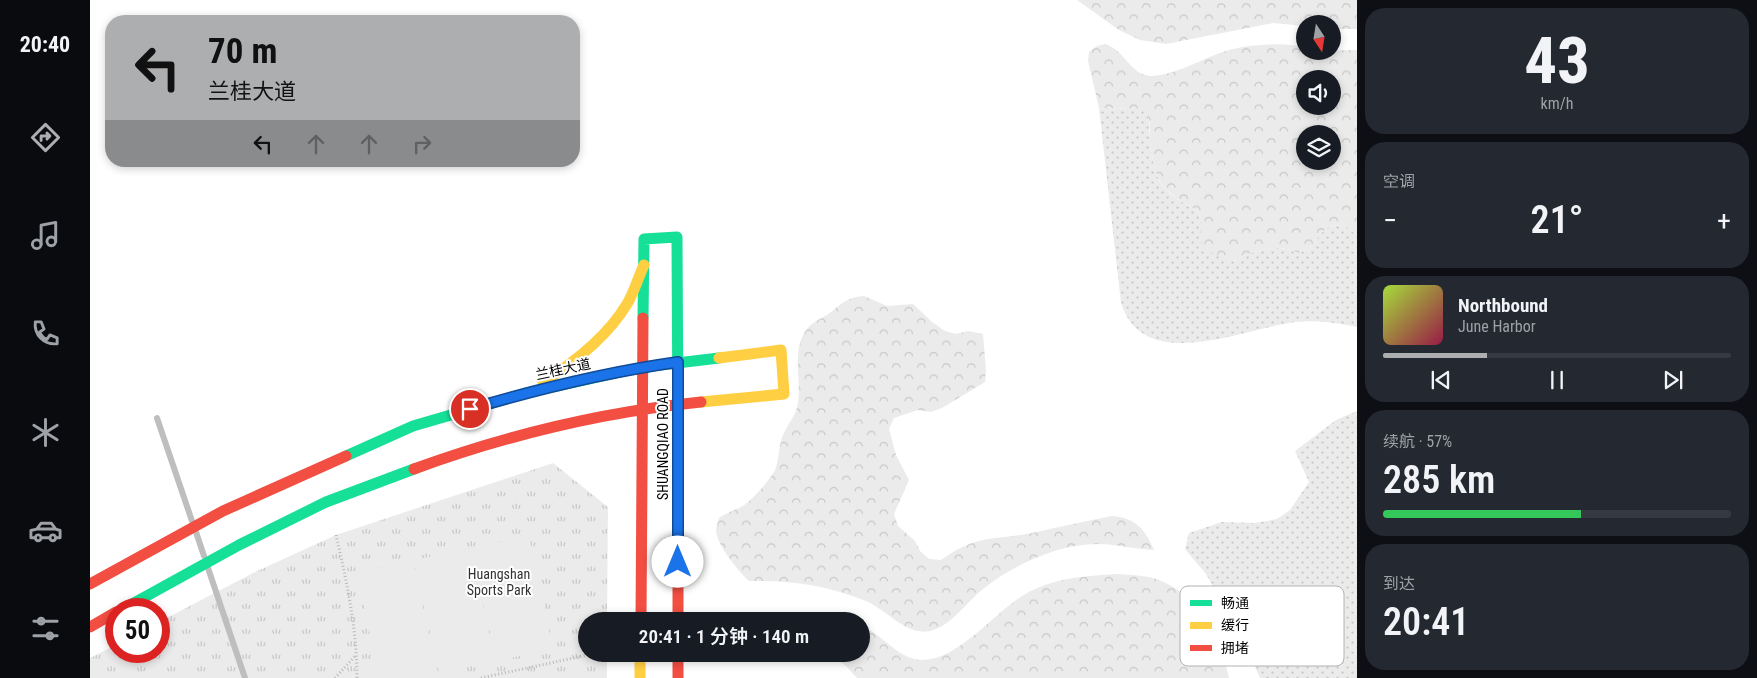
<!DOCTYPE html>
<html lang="zh">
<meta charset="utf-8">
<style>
:root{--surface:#171b24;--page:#242831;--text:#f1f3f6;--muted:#9ea1a6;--line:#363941;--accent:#adaeaf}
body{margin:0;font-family:"Roboto Condensed","Noto Sans SC",sans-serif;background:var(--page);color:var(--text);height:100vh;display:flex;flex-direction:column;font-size:19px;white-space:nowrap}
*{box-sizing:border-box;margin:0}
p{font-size:16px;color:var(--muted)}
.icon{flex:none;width:28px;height:28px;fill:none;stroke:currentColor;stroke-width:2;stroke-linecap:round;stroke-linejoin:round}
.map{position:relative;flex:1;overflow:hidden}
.details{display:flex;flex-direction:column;gap:8px;padding:8px;background:#0d0f14;width:400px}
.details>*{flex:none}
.banner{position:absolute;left:15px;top:15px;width:475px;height:152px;border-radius:20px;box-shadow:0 2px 8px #0003;background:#adaeaf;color:#111;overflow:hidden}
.needle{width:32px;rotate:168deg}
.tools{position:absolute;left:1206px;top:15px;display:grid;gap:10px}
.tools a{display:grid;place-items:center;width:45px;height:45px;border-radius:50%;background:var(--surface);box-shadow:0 2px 8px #0003;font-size:25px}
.speed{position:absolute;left:15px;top:598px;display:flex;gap:10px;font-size:25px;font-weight:700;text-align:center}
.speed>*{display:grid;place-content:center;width:65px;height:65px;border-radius:50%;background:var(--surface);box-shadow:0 2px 8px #0003;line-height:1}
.speed .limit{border:8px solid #d22;background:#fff;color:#111}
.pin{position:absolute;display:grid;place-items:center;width:42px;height:42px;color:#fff;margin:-21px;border:2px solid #fff;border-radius:50%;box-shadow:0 1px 5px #0007}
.me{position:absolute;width:55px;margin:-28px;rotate:0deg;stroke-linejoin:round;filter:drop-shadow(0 0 4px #0008)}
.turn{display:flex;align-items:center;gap:18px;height:105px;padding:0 20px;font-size:22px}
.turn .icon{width:65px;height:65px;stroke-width:2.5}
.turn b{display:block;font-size:35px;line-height:42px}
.lanes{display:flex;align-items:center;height:48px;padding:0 20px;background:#0003;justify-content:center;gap:25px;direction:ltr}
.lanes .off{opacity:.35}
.big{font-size:38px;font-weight:600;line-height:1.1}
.details .tile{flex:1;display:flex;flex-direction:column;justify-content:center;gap:8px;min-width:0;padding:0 18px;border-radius:20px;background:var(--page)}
.details .dial{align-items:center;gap:0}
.dial b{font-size:65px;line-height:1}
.song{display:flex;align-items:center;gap:15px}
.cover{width:60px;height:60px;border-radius:8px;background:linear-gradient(135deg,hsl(80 70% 55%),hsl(340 70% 35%))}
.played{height:5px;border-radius:2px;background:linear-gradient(90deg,var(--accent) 30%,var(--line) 30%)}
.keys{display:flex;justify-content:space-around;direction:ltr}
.heat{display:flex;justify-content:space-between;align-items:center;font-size:28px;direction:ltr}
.charge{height:8px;border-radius:4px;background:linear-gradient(90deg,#34c759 57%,var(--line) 0)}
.trip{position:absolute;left:488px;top:612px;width:292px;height:50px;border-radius:25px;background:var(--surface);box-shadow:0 2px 8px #0003;font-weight:600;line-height:50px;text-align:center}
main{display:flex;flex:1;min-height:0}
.menu{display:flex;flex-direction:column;width:90px;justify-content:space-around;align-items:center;background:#090b0e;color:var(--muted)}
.menu .icon{width:35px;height:35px}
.menu .current{color:var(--accent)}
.menu b{font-size:22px;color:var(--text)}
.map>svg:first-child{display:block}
</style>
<main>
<nav class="menu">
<b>20:40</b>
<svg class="icon current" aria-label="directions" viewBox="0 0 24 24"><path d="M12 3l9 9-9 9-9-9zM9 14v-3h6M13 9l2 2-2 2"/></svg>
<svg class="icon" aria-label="music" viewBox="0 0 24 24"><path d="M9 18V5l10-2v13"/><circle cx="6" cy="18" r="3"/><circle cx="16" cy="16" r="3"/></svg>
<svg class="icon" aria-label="phone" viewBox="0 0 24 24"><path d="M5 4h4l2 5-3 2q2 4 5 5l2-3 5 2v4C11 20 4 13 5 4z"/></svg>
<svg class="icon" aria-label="climate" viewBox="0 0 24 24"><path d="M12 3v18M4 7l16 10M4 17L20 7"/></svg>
<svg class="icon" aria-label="car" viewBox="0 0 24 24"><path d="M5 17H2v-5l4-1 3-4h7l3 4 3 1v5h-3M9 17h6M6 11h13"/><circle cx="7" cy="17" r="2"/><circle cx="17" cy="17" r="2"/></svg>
<svg class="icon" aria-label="filters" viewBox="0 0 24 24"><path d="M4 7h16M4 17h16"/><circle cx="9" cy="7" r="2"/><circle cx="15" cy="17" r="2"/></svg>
</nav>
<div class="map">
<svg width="1267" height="678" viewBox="0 0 1267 678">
<defs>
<pattern id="grass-dots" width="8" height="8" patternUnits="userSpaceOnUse" patternTransform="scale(1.25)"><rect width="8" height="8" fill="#ebebeb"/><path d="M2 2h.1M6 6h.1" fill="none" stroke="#c8c8c8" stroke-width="1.8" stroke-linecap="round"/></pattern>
<pattern id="forest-crowns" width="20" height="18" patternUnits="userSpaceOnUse" patternTransform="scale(1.25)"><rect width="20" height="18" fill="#ebebeb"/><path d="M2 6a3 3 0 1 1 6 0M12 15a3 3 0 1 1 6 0" fill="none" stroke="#c8c8c8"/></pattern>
<pattern id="park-tufts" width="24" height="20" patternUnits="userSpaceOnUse" patternTransform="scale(1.25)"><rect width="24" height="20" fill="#ebebeb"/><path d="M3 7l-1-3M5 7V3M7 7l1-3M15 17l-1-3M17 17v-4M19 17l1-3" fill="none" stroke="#c8c8c8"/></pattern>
</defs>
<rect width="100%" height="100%" fill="#fff"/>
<!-- grass -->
<path fill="url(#grass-dots)" d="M 1009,108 L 1054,109 C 1062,122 1058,125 1060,138 C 1065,184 1069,189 1108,211 L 1112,223 L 1140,262 C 1163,251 1184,242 1209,253 L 1221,247 L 1230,234 L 1240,226 L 1254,225 L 1267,235 L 1267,327 C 1249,323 1225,320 1206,322 C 1154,328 1054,376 1031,303 Z
M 1267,411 L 1267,678 L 1170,678 L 1150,634 L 1116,574 L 1095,549 L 1099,533 L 1132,522 L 1165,523 L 1187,519 L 1200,510 L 1219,482 L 1205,451 L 1246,420 Z"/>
<!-- forest -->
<path fill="url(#forest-crowns)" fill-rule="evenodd" d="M 987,0 L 1267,0 L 1267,29 L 1243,29 L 1242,24 L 1215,24 L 1215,26 L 1183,23 L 1076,44 L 1050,40 L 1029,30 Z
M 1015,44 C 1035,50 1040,75 1061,76 C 1081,76 1109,61 1127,54 C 1150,44 1191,42 1215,47 L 1215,51 L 1267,50 L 1267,235 L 1254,225 L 1240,226 L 1230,234 L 1221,247 L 1209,253 C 1184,242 1163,251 1140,262 L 1115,249 L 1109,236 L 1112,223 L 1108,211 C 1070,189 1065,184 1060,139 C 1059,125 1062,122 1054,109 L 1009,108 L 998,61 L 999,52 L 1007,46 ZM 1215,79 L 1242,79 L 1242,106 L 1215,106 ZM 1215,134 L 1242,134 L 1242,161 L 1215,161 Z
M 774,296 L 797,306 L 823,304 L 842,322 L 855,331 L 866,334 L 878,331 L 893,334 L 896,370 L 895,382 L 852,408 L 841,412 L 828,410 L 804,418 L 799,429 L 806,455 L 819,480 L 804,514 L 808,526 L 825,541 L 830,551 L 839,559 L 851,560 C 888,534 901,541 942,533 C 969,527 995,521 1022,516 C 1046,518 1055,529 1064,550 C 1045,549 1026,544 1007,544 C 968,544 923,565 893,589 C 877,602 861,626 840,631 C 816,636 797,610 776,601 C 737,585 700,580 659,581 C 649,572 626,544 626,530 C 626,527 628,522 629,518 C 636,513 641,512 649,508 C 659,504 680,480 685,470 C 690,458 688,444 694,433 C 699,422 706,416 708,403 C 712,377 699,343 722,324 C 728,319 735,317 741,312 C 753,302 759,297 774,296 Z
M 1027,574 C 1040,575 1056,575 1069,580 C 1109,595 1131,638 1139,678 L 767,678 L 755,665 L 736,654 L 771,654 L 771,626 C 791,633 807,658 830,660 C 871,662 908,605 945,589 C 971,577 998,576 1027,574 Z"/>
<!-- park -->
<path fill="url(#park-tufts)" d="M 463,463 L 518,507 L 517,621 L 496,621 L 496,654 L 517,654 L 517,678 L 0,678 L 0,658 L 26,645 L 26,651 L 69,651 L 69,622 L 163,573 L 246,535 Z"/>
<!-- garden -->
<path fill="#ebebeb" d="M 439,536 L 463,649 L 406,661 L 382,548 Z
M 381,548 L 405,661 L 349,673 L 324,560 Z
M 323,560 L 347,673 L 325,678 L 289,678 L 267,572 Z"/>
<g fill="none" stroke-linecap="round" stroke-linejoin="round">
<!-- stream -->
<path stroke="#bebebe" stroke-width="6" d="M 67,418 L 102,521
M 106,532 L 114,556
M 118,568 L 155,678"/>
<!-- path -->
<path stroke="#b9b9b9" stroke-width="3" stroke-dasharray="1 2.5" stroke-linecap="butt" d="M 246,535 C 257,582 267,630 267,678
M 245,678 L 266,655
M 391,678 L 502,654"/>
<!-- fast -->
<path stroke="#16e098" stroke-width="11" d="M 553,318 L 554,239 L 587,237 L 588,433
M 256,456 L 323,426 L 436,393 L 553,367 L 629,358
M 33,609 L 149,545 L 236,502 L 324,469"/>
<!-- slow -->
<path stroke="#ffcf43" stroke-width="11" d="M 453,382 C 485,362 517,337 537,304 C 544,292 548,278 554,265
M 611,402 L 694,394 L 691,350 L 629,358
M 550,654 L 550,678"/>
<!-- jam -->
<path stroke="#f24e42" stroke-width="11" d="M 588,433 L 588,621
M 324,469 C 417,435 513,412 611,402
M 0,584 L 133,511 L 256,456
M 551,621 L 553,318
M 0,627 L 26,612
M 588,654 L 588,678"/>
</g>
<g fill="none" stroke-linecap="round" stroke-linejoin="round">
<!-- route casing -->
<g stroke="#114b97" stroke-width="12">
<path id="route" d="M 380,409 C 448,389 517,372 588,362 L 588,562"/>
</g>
<!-- route -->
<use href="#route" stroke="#1a73e8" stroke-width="9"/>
</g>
<g text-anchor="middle" stroke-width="4" stroke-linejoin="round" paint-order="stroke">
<!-- street labels -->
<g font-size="14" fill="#000" stroke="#fff">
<text transform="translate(473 369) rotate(-12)" y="5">兰桂大道</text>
<text transform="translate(573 444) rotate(-90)" y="5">SHUANGQIAO ROAD</text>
</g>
<!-- park labels -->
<g font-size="14" fill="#323232" stroke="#fff">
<text x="409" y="579">Huangshan<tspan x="409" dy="16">Sports Park</tspan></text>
</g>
</g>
<!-- legend -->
<rect x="1090" y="586" width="164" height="80" rx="8" fill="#fff" stroke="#b2b2b2" stroke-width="1"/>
<rect x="1100" y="600" width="22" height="6" fill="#16e098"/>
<rect x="1100" y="622" width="22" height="7" fill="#ffcf43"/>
<rect x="1100" y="645" width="22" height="6" fill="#f24e42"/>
<g font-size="14" fill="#000">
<text x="1131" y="608">畅通</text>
<text x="1131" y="630">缓行</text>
<text x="1131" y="653">拥堵</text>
</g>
</svg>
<div class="tools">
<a><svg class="needle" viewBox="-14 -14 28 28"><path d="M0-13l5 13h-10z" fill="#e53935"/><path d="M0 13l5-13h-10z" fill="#9ea1a6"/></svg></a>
<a><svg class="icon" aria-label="sound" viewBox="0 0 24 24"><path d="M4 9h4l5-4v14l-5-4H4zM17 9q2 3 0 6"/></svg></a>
<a><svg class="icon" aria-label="layers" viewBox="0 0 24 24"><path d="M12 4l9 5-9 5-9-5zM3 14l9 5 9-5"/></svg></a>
</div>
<div class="speed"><div class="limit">50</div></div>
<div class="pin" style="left:380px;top:409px;background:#d93025"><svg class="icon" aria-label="arrive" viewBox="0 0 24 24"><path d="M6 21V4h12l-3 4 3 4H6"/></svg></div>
<svg class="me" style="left:588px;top:562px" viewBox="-20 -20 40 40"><circle r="19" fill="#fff"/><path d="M0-13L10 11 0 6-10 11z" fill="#1a73e8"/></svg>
<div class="trip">20:41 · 1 分钟 · 140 m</div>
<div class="banner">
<div class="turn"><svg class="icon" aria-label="left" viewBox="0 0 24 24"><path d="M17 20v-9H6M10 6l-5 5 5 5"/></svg><div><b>70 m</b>兰桂大道</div></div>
<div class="lanes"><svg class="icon" aria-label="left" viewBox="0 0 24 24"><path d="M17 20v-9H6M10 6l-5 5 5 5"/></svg><svg class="icon off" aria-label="ahead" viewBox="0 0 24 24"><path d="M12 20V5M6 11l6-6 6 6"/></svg><svg class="icon off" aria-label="ahead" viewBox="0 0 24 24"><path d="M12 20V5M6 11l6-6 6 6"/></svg><svg class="icon off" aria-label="right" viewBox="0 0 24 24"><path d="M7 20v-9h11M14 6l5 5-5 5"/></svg></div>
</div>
</div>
<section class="details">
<div class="tile dial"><b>43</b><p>km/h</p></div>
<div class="tile"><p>空调</p>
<div class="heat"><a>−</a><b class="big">21°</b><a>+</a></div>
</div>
<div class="tile">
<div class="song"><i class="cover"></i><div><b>Northbound</b><p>June Harbor</p></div></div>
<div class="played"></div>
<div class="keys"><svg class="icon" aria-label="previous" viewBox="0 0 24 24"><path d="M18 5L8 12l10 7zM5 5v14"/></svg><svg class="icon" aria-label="pause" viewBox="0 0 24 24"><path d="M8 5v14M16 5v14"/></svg><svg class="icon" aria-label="next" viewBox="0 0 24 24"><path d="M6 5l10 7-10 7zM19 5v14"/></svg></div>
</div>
<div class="tile"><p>续航 · 57%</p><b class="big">285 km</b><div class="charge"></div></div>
<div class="tile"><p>到达</p><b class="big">20:41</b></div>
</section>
</main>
